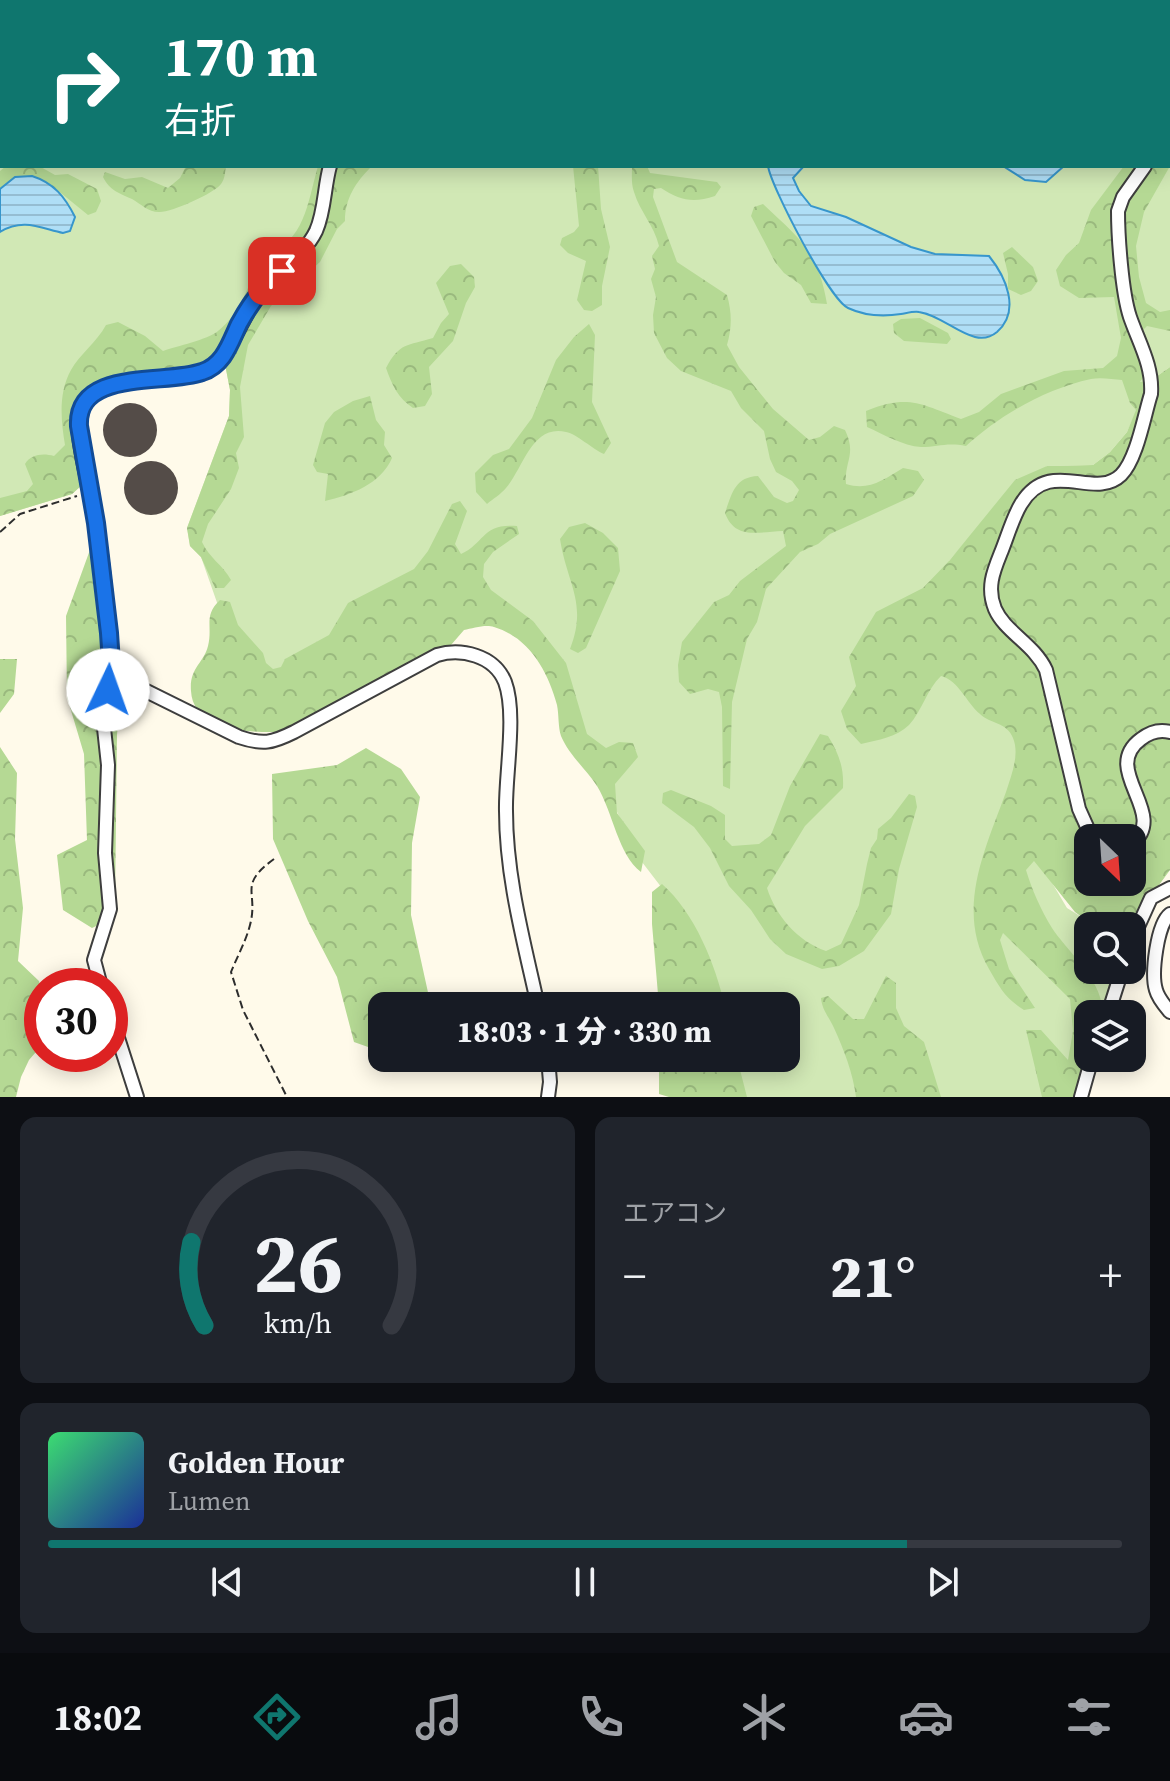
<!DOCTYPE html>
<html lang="ja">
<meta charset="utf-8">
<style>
:root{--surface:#171b24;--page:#20242c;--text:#f1f3f6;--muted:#9ea1a6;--line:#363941;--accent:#0f766e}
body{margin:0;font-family:"Source Serif 4","Noto Sans JP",serif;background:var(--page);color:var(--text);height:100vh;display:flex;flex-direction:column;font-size:30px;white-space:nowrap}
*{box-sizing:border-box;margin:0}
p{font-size:26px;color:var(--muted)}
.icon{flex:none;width:44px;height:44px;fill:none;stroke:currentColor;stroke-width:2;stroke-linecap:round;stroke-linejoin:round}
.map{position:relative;height:1097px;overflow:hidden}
.side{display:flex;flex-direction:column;gap:20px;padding:20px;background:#0d0f14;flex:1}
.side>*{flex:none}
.guide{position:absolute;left:0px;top:0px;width:1170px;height:168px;box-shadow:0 4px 20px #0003;background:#0f766e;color:#fff;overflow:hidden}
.needle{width:52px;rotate:155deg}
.buttons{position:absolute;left:1074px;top:824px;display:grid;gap:16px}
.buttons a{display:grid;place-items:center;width:72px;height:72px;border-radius:16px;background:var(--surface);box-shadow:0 4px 20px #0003;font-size:40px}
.speed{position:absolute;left:24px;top:968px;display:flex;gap:16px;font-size:40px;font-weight:700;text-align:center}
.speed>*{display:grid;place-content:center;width:104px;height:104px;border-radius:50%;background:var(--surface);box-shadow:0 4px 20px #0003;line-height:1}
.speed .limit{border:12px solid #d22;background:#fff;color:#111}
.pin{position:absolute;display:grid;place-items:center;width:68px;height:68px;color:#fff;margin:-34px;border-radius:16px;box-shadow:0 4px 12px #0006}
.me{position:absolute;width:88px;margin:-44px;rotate:3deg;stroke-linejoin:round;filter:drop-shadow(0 0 6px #0008)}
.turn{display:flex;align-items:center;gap:28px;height:168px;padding:0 32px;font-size:36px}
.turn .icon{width:104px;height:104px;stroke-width:2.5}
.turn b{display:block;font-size:56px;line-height:68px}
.big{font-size:60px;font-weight:800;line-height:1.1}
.side .widget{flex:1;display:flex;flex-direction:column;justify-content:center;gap:12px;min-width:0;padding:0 28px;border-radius:16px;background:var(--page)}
.side .dial{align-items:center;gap:0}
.dial svg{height:208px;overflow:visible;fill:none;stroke:var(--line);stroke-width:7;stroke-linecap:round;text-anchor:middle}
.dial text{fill:var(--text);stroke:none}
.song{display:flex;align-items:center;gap:24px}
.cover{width:96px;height:96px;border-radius:12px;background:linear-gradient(135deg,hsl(140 70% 55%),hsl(230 70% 35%))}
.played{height:8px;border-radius:4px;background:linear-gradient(90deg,var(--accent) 80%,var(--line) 80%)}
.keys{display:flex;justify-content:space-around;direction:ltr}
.heat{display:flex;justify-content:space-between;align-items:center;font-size:44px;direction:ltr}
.side .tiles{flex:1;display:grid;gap:20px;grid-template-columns:1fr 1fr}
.widget:last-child{grid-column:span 2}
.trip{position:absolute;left:368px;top:992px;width:432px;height:80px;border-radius:16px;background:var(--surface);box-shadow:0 4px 20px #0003;font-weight:800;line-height:80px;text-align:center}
.menu{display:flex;height:128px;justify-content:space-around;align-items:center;background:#090b0e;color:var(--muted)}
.menu .icon{width:56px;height:56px}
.menu .current{color:var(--accent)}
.menu b{font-size:36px;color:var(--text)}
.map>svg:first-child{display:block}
</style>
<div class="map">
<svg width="1170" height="1097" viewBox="0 0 1170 1097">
<defs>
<pattern id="forest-crowns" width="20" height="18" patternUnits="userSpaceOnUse" patternTransform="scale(2)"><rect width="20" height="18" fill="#b5d994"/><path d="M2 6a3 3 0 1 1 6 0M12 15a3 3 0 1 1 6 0" fill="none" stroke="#9ab97e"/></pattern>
<pattern id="water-rules" width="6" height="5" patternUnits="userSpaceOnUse" patternTransform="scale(2)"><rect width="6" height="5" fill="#afdef6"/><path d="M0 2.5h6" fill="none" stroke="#95bdd2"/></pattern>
</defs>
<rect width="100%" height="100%" fill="#fffaea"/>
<!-- grass -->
<path fill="#d1e8b5" d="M 201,0 L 1170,0 L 1170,367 L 1150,381 L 1127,432 L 1110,452 L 1093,465 L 1047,466 L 980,525 L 949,561 L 1010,719 L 1045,871 L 1067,908 L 1096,926 L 1088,926 L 1088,970 L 1117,970 L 1102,1014 L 1088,1014 L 1076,1097 L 741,1097 L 731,1058 L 786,1058 L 786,1006 L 718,1006 L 701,939 L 642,862 L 593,764 L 560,677 L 491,613 L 274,724 L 227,631 L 201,557 L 190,546 L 187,528 L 229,416 L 230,390 L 225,364 L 125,378 L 86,388 L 73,413 L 82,485 L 72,494 L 0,516 L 0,116 L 2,116 L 2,166 L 1168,166 L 1168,2 Z"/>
<!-- forest -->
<path fill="url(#forest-crowns)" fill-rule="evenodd" d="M 0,0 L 201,0 L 203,2 L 2,2 L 0,116 Z
M 1170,106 L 1170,166 L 1144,212 L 1136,246 L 1139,277 L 1146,303 L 1160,312 L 1170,310 L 1170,331 L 1147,326 L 1142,331 C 1153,351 1154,364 1140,382 L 1150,381 L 1170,367 L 1170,870 L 1129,926 L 1094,926 L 1075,912 L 1034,861 L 1026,870 C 1032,890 1041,910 1052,928 C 1066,950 1108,986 1101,1014 L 1088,1014 L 1088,1054 L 1076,1097 L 1042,1097 L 1026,1030 L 1041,1030 L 1068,1060 L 1073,1031 L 1070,999 L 1003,933 L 1000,940 L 1009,969 L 1035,1008 L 1024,1010 C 1005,998 1000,988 989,969 C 955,910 985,850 1006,792 C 1011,776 1020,755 1013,738 C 1007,722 990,724 980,714 C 966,702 959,681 941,676 C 927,689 922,711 909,725 C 897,737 878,740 861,744 L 847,729 L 841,711 L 856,686 L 849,657 L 876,612 L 923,588 L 949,561 L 1015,480 L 1047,466 L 1093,465 L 1110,452 L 1127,432 L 1136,410 L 1130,403 L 1122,380 C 1112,379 1100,377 1091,379 C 1045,389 1000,415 966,446 C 947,442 938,447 921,447 C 903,446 883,434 867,427 L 866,411 C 909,394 920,404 961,419 L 979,412 L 1001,394 L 1064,371 L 1103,368 L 1117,356 L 1121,338 L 1114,297 L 1079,298 L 1060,286 L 1056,270 L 1066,255 L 1079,243 L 1091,210 L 1124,166 L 1168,166 ZM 1088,838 L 1132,838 L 1132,882 L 1088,882 Z
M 6,166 L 39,166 L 55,175 L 68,174 L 97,189 L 101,201 L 96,212 L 88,215 L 56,189 L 0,189 L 0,171 Z
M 186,166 L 226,166 C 225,172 225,179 221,184 C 215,193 170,213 159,212 C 148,212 141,204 132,199 C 119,193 110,191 103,177 L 105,172 L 125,179 L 142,177 L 168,188 L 180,178 Z
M 318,166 L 372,166 C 356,182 345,198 345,221 L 337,229 L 320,262 L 271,306 L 248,345 L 240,387 L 244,437 L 236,453 L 239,468 L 231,489 L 208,524 L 202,542 C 209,558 223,565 231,580 L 224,588 L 215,588 L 201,557 L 190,546 L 187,528 L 229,416 L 230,390 L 225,364 L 125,378 L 86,388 L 73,413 L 82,485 L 72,494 L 0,516 L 0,498 L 27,491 L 33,484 L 25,464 C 31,454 43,453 54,456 L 65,445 C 61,421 58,393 71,370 C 79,355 97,342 106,325 L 118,322 L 145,336 L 163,351 C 177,346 207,340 218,331 C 240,314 250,284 259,259 C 305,242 306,209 318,166 Z
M 573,166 L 598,166 L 601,209 L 610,247 L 602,286 L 602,305 L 592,311 L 584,310 L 577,300 L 586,261 L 568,253 L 560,245 L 562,238 L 574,232 L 579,226 Z
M 632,166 L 647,166 L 650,173 L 717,182 L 721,187 L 715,196 C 694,203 680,201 661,188 L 654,189 L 653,197 L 677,262 L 727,295 C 732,313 732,327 727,345 L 739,367 L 773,409 L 809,440 L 820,437 L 834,426 L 845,430 C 857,455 844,461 846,484 C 869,491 883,480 903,468 L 918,471 L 924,480 L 913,496 L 830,534 L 818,544 L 800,552 L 766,589 L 757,622 L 747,639 L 732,702 L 730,789 L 723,786 L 722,707 L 719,692 L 708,689 L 690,694 L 679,682 L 678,665 L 682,642 L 714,602 L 729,595 L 740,581 L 786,546 L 783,531 C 758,532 735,540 725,513 C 732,493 735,477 758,476 L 774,497 L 787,503 L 793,501 L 799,490 L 792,481 L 776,472 L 770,459 L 764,431 L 741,408 L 731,391 L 681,371 L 667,358 L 654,333 L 653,315 L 656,297 L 651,279 L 655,269 L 652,256 L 659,246 C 654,225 640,212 634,192 C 631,184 632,175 632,166 Z
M 763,204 C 800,239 818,251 827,304 L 811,303 L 801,285 L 784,273 L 775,262 L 751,216 L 754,207 Z
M 1012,247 L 1033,267 L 1038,281 L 1031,291 L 1021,295 L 1008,289 L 1008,274 L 1003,253 Z
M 461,264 L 474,277 L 475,287 L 466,303 L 453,341 L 429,367 L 432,394 L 425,406 L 413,408 C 398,398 392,385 386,368 C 400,342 407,346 433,338 L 441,323 L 449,314 L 436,283 L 450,266 Z
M 920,318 L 948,333 L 951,339 L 947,344 L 904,341 L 894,333 L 893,324 L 901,319 Z
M 589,324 L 595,335 L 592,402 L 611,443 L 604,454 C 592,449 577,434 566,432 C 532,424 524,467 506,488 C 501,494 493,499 487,504 L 476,492 L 475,473 L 493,455 L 509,449 L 532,418 L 556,360 L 574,337 Z
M 370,396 L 376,420 L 385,432 L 384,445 L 392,458 C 381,484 351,495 325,501 L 328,474 L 317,472 L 313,465 L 325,423 L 334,412 L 353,401 Z
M 460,501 L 467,511 L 455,544 L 461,554 C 485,543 482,523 517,526 L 519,534 L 493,552 L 484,564 L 483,577 L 491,590 L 533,621 L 566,663 L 587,734 L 606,748 L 619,742 L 633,743 L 638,757 L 615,784 L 617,813 L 645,851 L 641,872 C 618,855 613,812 597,786 C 586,769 569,755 561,736 C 558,727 559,715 557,705 C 548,672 530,638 494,627 C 486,624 473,628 464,630 L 451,645 L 292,731 C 262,734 193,734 191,691 C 189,668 204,663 208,646 C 213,626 203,616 220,600 L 230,602 L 238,625 L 263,653 L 266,663 L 273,669 L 281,667 L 285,659 L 329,635 L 348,603 L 414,569 L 428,551 L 452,504 Z
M 585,523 L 603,533 L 618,548 L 620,571 L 586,648 L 578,653 L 570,649 C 588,603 567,584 560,539 L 569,527 Z
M 95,536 L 109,576 L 122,669 L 117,735 L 115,905 L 105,922 L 92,928 L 63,910 L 57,855 L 87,840 L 84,754 L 67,697 L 66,616 Z
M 0,659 L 17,659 L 14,694 L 0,713 Z
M 820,734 L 828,736 C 839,754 844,767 843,788 L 805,826 L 767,888 C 776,916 797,941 826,951 L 841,944 L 859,905 L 867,864 L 871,848 L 877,839 L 878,829 L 891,818 L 909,794 L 915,796 L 917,807 L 899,869 L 891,914 L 864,951 L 839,966 L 822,969 L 786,954 L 770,939 L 751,910 L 729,886 L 710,848 L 694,827 L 662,803 L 663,793 L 671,790 L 711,806 L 725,815 L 725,839 L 732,846 L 759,844 L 771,835 L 790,786 Z
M 0,747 L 17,773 L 15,839 L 23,908 L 18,961 L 39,981 L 42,995 L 42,1045 L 29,1060 L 21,1077 L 16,1097 L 0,1097 Z
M 366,748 L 401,769 L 420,797 L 412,843 L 411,915 L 431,1006 L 382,1006 L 382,1052 L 354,1042 L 337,977 L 308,921 L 273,839 L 272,774 L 337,765 Z
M 662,884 C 695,913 715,964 725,1006 L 659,1006 L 652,924 L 652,892 Z
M 886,976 L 896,983 L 896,1008 L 904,1026 L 924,1042 L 941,1097 L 856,1097 C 853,1073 844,1050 834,1028 C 829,1017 822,1010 821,998 L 828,996 L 853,1019 L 864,1019 Z
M 659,1058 L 737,1058 L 747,1097 L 669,1097 L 659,1094 Z"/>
<!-- water -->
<path fill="url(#water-rules)" stroke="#3796cc" stroke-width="2" d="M 768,166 L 804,166 L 793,178 L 799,191 L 811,206 L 846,217 L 911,247 L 935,254 L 989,256 C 1006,277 1021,311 997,332 C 991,337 983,339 975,337 C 956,332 939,315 919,312 C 914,311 907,313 901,314 C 882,317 865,316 848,308 C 830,300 771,187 768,166 Z
M 1003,166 L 1064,166 L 1046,182 L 1025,180 Z
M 32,176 C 54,183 65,197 75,217 L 70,231 L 63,233 C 40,228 23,218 0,232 L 0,189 L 15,177 Z"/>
<!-- building -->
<path fill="#544c48" d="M103 430a27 27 0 1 1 54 0a27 27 0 1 1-54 0Z
M124 488a27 27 0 1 1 54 0a27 27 0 1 1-54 0Z"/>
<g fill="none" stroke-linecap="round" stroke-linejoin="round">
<!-- minor casing -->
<g stroke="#3e3e3e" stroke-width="16">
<path id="minor" d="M 363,0 L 363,2
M 1168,135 L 1170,132
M 112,678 L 124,680 L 239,737 C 263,745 272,743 294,732 L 437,655 C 461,648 494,655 505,682 C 517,714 505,776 506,811 C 506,877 524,942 538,1006
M 1092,838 L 1079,809 L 1046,670 C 1034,644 1005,632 995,609 C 986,587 994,570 1002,550 C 1008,535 1013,517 1021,504 C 1050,456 1094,501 1121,475 C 1137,459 1144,416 1151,394 C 1153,366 1139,343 1130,317 C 1122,293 1118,237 1118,211 L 1123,197 L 1145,166
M 1132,844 C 1170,813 1099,770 1141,739 C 1150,732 1159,729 1170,732
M 1170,914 C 1157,924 1151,974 1156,990 C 1158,998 1165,1006 1170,1012
M 1132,940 L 1151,898 L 1170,888
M 101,986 L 94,960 L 110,909 L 105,853 L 108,765 L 103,719 L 105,702 L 112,678 C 109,626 105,572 96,521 C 92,498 74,434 79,413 C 92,365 176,390 210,369 C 229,357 245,313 259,293 C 275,269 303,258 316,231 C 325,211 324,187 330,166
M 110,1013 L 137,1097
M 1108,1014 L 1122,970
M 548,1058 L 550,1082 L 548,1097
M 1081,1097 L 1092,1058"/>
</g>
<!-- path -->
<path stroke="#2d2d2d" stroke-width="2" stroke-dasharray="8 4" stroke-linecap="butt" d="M 0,532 L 20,514 L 77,496
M 274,859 C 237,886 259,891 250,925 C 246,941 237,957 231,972 L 243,1010 L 287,1097"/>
<!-- minor -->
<use href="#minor" stroke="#fff" stroke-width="12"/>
</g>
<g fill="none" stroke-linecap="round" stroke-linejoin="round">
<!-- route casing -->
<g stroke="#114b97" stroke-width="20">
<path id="route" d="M 108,690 L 112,678 L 109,633 L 96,523 L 79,426 C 76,368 166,385 202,372 C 224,365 230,343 239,324 C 250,304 263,285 282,271"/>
</g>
<!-- route -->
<use href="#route" stroke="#1a73e8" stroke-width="14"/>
</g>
</svg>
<div class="buttons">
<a><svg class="needle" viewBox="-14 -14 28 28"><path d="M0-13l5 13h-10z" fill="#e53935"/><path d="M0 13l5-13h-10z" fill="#9ea1a6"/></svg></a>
<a><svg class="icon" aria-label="search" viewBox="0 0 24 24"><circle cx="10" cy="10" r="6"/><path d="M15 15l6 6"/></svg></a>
<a><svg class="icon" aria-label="layers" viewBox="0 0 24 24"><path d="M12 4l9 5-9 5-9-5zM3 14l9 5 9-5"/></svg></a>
</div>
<div class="speed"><div class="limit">30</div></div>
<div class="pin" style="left:282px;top:271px;background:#d93025"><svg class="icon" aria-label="arrive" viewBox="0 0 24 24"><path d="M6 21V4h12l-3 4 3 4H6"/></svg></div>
<svg class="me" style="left:108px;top:690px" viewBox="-20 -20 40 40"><circle r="19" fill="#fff"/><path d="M0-13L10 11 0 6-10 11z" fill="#1a73e8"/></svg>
<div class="trip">18:03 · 1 分 · 330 m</div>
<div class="guide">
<div class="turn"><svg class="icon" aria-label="right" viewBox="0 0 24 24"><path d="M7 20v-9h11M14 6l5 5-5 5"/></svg><div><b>170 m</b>右折</div></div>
</div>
</div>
<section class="side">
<div class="tiles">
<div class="widget dial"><svg viewBox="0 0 100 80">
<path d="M14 69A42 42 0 1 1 86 69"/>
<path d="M14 69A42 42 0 0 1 9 37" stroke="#0f766e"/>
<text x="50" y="56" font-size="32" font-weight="700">26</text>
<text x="50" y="72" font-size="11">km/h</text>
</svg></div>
<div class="widget"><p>エアコン</p>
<div class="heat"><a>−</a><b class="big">21°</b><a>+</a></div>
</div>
<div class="widget">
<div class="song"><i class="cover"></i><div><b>Golden Hour</b><p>Lumen</p></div></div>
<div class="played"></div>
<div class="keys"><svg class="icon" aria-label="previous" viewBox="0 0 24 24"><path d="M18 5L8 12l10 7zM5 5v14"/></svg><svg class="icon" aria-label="pause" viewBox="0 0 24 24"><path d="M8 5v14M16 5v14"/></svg><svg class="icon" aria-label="next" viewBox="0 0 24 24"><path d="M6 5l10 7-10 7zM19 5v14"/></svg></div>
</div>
</div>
</section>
<nav class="menu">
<b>18:02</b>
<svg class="icon current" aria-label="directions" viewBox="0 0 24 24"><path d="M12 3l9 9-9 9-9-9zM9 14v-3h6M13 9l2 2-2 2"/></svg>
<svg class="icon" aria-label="music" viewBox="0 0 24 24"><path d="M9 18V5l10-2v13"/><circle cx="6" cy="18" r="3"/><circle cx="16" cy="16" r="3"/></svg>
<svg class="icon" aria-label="phone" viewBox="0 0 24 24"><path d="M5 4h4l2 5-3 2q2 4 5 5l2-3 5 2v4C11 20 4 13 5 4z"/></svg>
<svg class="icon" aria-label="climate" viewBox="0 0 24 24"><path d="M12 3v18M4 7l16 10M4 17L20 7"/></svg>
<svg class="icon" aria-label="car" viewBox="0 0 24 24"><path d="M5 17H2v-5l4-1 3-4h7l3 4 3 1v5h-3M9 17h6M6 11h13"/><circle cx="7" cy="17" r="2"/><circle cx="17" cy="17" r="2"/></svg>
<svg class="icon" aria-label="filters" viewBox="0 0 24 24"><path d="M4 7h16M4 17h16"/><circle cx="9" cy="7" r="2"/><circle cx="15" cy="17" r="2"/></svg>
</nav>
